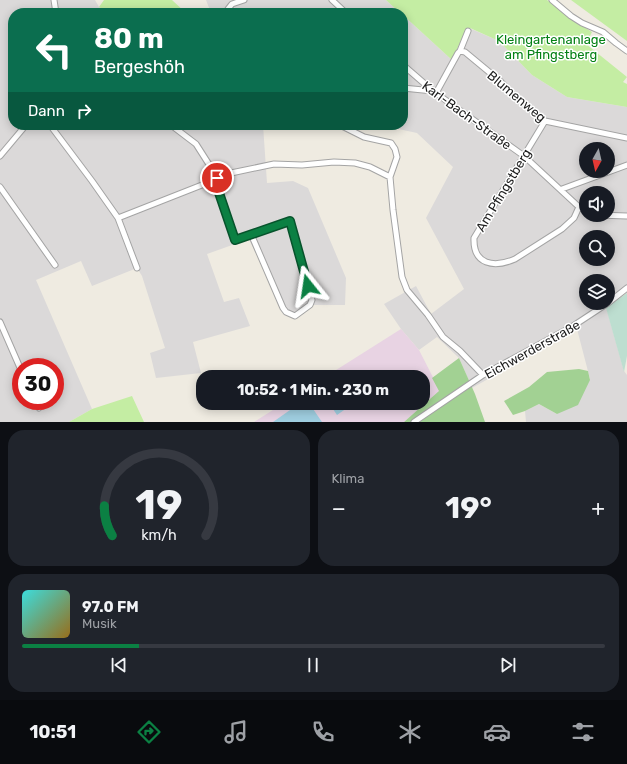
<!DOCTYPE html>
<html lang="de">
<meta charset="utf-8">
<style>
:root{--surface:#171b24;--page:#20242c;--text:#f1f3f6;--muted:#9ea1a6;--line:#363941;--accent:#0b8043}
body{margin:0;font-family:Rubik,sans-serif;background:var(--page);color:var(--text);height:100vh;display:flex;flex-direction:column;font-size:15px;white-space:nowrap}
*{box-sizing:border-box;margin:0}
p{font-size:13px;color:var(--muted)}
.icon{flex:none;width:22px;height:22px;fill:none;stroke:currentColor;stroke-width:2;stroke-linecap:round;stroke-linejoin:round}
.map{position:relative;height:422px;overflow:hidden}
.drawer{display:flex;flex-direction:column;gap:8px;padding:8px;background:#0d0f14;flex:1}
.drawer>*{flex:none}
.hud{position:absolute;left:8px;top:8px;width:400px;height:122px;border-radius:16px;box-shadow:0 2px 10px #0003;background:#0b6e4f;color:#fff;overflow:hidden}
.needle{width:26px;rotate:188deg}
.buttons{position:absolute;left:579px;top:142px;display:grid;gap:8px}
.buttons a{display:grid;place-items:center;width:36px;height:36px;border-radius:50%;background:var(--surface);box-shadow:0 2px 10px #0003;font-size:20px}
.speed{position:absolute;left:12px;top:358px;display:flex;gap:8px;font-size:20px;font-weight:700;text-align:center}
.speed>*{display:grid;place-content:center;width:52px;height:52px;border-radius:50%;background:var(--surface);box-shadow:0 2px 10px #0003;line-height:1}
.speed .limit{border:6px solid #d22;background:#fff;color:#111}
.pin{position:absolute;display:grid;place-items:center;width:34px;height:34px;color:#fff;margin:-17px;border:2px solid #fff;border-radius:50%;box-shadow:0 1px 4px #0007}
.me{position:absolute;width:44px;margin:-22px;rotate:345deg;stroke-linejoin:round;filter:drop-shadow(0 0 3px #0008)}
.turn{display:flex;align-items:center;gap:14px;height:84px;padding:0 20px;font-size:18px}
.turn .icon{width:52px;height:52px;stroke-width:2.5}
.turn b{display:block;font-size:28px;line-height:34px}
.then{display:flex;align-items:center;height:38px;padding:0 20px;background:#0003;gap:8px;font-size:15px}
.big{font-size:30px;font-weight:700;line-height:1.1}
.drawer .widget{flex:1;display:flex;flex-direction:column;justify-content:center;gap:6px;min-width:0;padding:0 14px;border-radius:16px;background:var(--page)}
.drawer .dial{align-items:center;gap:0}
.dial svg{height:104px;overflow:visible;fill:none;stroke:var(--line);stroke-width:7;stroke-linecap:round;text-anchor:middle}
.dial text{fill:var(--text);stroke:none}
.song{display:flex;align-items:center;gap:12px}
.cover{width:48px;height:48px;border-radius:6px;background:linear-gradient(135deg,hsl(180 70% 55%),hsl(40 70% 35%))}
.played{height:4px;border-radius:2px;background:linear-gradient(90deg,var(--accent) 20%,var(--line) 20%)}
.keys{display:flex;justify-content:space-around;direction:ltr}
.heat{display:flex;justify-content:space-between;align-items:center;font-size:22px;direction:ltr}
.drawer .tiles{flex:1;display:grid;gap:8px;grid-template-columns:1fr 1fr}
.widget:last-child{grid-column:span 2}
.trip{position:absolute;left:196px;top:370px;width:234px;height:40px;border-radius:16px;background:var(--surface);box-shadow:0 2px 10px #0003;font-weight:700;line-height:40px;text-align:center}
.tabs{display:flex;height:64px;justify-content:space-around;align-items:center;background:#090b0e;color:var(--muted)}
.tabs .icon{width:28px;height:28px}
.tabs .selected{color:var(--accent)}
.tabs b{font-size:18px;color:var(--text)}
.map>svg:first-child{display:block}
</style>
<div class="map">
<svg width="627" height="422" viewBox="0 0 627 422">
<rect width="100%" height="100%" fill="#efebe1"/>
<!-- residential -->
<path fill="#dbd9d9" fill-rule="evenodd" d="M 0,0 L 95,0 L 99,7 L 109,13 L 13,13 L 13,125 L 263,125 L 267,183 L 293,181 L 308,188 L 346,278 L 345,305 L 310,305 L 295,316 L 283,308 L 249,239 L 207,254 L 224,302 L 239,298 L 250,326 L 193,342 L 201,373 L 156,378 L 150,353 L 165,348 L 142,276 L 137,268 L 92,286 L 81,261 L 36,280 L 92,409 L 69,422 L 0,422 ZM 21,367 L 55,367 L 55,401 L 21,401 Z
M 206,0 L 386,0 L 400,13 L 211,13 Z
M 403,15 L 452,60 L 465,32 L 469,28 L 499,41 L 532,75 L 567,97 L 627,107 L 627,285 L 608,298 L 608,281 L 586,281 L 586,303 L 605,303 L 624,371 L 627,375 L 627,422 L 526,422 L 525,411 L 539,404 L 557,414 L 590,379 L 577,329 L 472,388 L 459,358 L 437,337 L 419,350 L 401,329 L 384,304 L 416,286 L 431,314 L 464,289 L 426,218 L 453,167 L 417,133 L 380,125 L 403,125 ZM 586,149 L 608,149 L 608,171 L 586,171 ZM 586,193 L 608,193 L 608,215 L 586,215 ZM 586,237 L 608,237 L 608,259 L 586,259 Z"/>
<!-- industrial -->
<path fill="#e8d3e3" d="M 401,329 L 419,350 L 440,391 L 404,422 L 254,422 L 284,403 L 423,403 L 423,377 L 325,377 Z"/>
<!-- grass -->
<path fill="#c4eda3" d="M 104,0 L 172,0 L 186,13 L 109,13 L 99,7 Z
M 386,0 L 547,0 L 574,21 L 592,32 L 586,44 L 627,77 L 623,82 L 627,84 L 627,107 L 567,97 L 532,75 L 499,41 L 470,28 L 465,32 L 452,60 L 403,15 L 403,13 L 400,13 Z
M 571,0 L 627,0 L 627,41 Z
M 132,396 L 144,422 L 69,422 L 92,409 Z"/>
<!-- forest -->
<path fill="#a2d193" d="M 459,358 L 475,394 L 485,422 L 404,422 L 439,391 L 432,378 Z
M 579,369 L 588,371 L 590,380 L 578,405 L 557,414 L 539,404 L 525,411 L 513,415 L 504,401 L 529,387 L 547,372 Z"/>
<!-- wetland -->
<path fill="#bdded0" d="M 627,293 L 627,356 L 624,372 L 606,308 Z"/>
<!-- water -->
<path fill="#9fcee0" d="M 300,403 L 309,403 L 322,422 L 273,422 Z
M 329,403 L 354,403 L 337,415 Z"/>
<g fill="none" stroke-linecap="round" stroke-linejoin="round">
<!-- street casing -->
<g stroke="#a4a4a4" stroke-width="7">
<path id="street" d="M 54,0 L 56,13
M 332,0 L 346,13
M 552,0 L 571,16 L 582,23 L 603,32 L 616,43 L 627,51
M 228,9 L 232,4 L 244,0
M 460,51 L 465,52 L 500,81 L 514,96 L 545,121 L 627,138
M 403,65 L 433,91 L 524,156 L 579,207 L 586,211
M 403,88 L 433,91
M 436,93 L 458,53 L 460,51 L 468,31
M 545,121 L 474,238 C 473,265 494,268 515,259 L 562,229 L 574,218 L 579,207
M 50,125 L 92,181 L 118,218 L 137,268
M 171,125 L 196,144 L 217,177 L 216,184 L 235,240 L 290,221 L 312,300 L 310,305 L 295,316 L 286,312 L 283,308 L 251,234
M 340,125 L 364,137 L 391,143 L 395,149 L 397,157 L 390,177 L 393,210 L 402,277 L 407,290 L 428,315 L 443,337 L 460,351 L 483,375
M 0,156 L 26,125
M 0,187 L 55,265
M 562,189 L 627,165
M 597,215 L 627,216
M 118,218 L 207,183 L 217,177 L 231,173 L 274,164 L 302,165 L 334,162 L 355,163 L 370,167 L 390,177
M 608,303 L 627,288
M 0,322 L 21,370
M 35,401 L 39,408
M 414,422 L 483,375 L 573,326 L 608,303"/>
</g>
<!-- street -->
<use href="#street" stroke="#fff" stroke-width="5"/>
</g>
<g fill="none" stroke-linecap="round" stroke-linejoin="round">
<!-- route casing -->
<g stroke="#07532c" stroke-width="10">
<path id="route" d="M 217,178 L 216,184 L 235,240 L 290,221 L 308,286"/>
</g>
<!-- route -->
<use href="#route" stroke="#0b8043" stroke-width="7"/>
</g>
<g text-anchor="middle" stroke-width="3" stroke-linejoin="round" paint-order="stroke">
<!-- park labels -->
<g font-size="13" fill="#048115" stroke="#fff">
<text x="551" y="44">Kleingartenanlage<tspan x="551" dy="15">am Pfingstberg</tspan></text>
</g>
<!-- street labels -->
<g font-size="13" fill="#1d1d1d" stroke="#fff">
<text transform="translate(517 96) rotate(40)" y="5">Blumenweg</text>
<text transform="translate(467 115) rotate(36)" y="5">Karl-Bach-Straße</text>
<text transform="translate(503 190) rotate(-59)" y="5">Am Pfingstberg</text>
<text transform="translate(532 349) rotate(-29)" y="5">Eichwerderstraße</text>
</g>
</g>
</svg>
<div class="buttons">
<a><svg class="needle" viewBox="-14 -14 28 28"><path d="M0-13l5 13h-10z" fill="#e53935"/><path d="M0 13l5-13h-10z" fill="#9ea1a6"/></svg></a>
<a><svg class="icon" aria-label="sound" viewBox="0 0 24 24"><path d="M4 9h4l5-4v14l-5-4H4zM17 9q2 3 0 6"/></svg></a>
<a><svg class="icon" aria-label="search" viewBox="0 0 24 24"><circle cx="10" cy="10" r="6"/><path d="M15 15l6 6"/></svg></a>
<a><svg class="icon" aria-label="layers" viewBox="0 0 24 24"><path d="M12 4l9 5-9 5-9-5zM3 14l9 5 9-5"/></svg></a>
</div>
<div class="speed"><div class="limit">30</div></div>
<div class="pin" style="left:217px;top:178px;background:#d93025"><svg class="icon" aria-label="arrive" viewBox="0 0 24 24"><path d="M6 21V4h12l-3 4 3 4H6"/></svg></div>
<svg class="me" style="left:308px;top:286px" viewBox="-20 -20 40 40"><path d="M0-17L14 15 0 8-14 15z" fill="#0b8043" stroke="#fff" stroke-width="4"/></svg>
<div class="trip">10:52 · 1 Min. · 230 m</div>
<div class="hud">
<div class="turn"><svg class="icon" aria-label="left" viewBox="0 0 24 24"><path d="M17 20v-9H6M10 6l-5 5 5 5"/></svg><div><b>80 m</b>Bergeshöh</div></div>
<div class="then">Dann<svg class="icon" aria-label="right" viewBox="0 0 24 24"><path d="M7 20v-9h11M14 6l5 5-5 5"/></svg></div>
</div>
</div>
<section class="drawer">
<div class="tiles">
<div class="widget dial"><svg viewBox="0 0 100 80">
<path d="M14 69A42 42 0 1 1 86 69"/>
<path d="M14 69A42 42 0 0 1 8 46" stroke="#0b8043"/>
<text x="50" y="56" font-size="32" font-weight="700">19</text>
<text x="50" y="72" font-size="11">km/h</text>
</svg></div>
<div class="widget"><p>Klima</p>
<div class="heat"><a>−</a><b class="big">19°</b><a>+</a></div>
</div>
<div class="widget">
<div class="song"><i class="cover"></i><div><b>97.0 FM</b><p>Musik</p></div></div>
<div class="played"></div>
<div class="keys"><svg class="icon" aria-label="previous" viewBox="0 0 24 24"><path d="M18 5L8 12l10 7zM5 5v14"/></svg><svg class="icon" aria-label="pause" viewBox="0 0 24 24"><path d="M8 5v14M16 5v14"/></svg><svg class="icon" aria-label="next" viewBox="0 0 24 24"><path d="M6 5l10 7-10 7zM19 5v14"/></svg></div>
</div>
</div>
</section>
<nav class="tabs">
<b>10:51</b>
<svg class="icon selected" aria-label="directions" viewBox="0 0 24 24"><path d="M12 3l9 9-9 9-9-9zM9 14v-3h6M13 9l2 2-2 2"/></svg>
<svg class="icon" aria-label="music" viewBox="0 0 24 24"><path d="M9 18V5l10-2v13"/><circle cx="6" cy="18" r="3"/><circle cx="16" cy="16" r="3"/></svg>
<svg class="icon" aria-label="phone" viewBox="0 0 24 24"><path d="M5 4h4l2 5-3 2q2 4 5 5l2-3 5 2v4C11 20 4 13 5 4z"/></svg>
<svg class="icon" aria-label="climate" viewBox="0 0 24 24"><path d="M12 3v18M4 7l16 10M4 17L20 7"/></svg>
<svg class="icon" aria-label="car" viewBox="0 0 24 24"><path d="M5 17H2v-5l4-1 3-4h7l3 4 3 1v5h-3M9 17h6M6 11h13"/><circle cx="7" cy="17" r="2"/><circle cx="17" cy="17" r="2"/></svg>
<svg class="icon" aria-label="filters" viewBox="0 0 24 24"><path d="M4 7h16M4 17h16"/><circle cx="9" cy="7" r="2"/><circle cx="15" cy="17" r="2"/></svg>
</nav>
